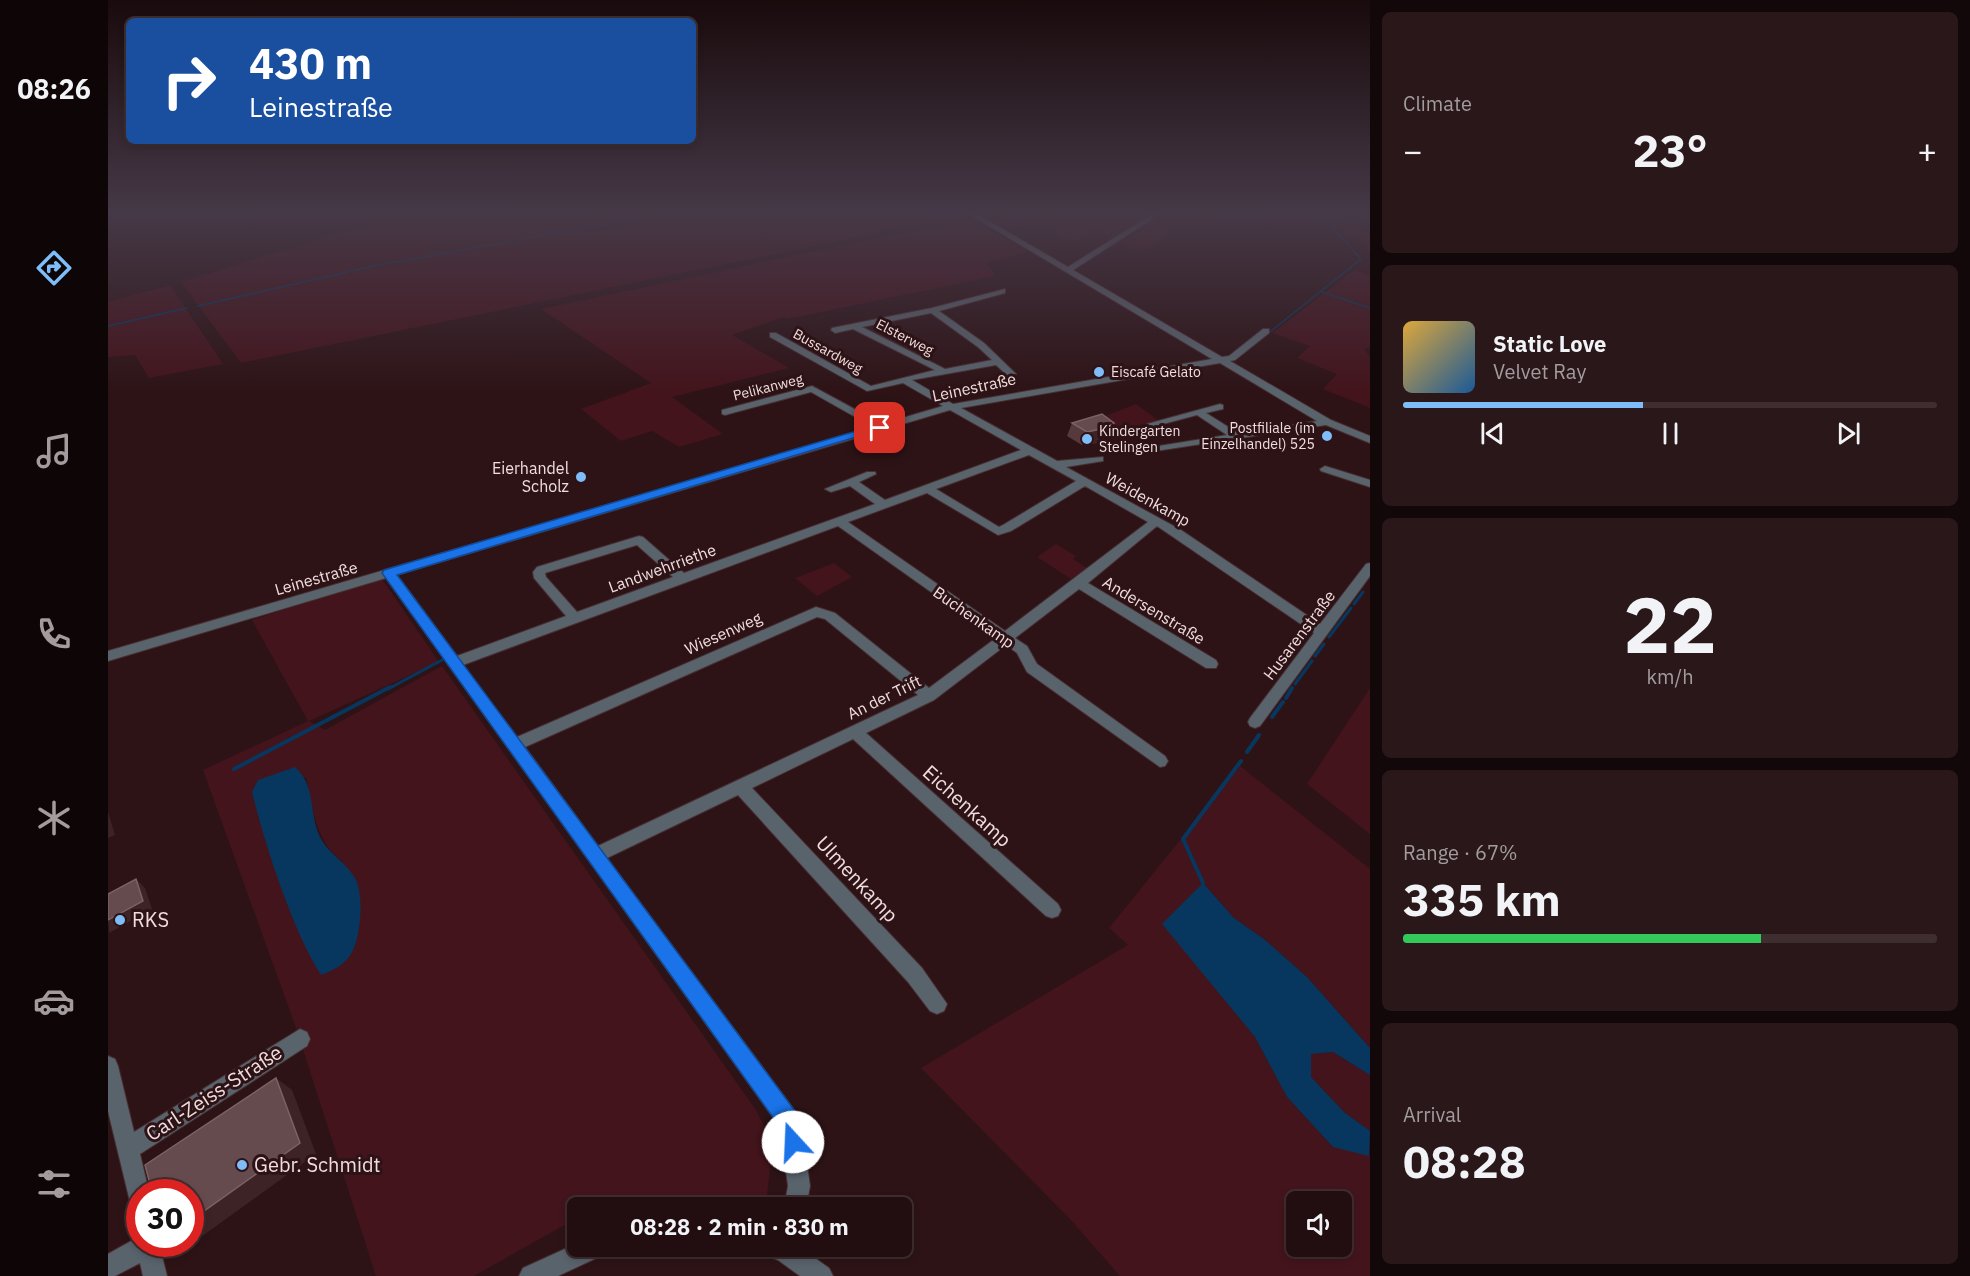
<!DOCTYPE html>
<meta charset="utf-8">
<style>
:root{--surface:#220e10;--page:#2a1719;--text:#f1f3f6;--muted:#a29c9f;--line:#3f2e30;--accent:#7fbdfa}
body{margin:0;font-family:"IBM Plex Sans",sans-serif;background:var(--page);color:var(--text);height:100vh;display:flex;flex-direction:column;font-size:22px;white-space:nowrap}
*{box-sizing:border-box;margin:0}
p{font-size:20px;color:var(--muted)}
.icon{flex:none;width:33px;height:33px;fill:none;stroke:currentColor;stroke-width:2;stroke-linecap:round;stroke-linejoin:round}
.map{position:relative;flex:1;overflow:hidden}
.panel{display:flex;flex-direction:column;gap:12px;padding:12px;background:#130809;width:600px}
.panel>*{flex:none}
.hud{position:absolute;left:18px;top:18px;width:570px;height:126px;border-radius:9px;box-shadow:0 3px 9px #0003,0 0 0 2px var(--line);background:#1a4fa0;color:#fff;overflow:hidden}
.fabs{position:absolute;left:1178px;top:1191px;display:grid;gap:12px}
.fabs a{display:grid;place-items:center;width:66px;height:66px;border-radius:9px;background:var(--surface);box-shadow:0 3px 9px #0003,0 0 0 2px var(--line);font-size:30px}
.speed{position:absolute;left:18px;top:1179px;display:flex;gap:12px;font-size:30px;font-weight:700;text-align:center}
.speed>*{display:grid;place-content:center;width:78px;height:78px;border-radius:50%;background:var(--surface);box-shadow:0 3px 9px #0003,0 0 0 2px var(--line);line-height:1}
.speed .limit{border:9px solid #d22;background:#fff;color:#111}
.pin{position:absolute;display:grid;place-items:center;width:51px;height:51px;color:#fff;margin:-26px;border-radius:12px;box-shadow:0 3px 9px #0006}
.me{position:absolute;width:66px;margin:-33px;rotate:340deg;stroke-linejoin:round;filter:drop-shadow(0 0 4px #0008)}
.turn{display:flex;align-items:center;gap:21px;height:126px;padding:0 24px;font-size:27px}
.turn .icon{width:78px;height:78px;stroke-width:2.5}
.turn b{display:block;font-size:42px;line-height:51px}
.big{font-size:45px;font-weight:700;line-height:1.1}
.panel .tile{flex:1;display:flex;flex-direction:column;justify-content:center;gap:9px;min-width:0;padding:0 21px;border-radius:9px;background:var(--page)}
.panel .dial{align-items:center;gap:0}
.dial b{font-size:78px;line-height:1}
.song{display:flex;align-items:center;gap:18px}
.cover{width:72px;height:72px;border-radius:9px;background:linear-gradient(135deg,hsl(40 70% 55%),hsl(210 70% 35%))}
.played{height:6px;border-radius:3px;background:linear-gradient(90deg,var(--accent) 45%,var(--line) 45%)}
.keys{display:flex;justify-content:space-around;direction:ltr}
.heat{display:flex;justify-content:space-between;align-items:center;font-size:33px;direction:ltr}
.charge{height:9px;border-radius:4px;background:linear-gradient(90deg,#34c759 67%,var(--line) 0)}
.trip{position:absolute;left:459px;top:1197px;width:345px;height:60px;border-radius:9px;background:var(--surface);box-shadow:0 3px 9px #0003,0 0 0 2px var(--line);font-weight:700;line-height:60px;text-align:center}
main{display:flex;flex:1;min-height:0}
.menu{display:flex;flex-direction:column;width:108px;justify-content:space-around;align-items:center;background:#0e0606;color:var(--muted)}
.menu .icon{width:42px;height:42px}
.menu .active{color:var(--accent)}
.menu b{font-size:27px;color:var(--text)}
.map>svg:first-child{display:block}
</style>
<main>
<nav class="menu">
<b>08:26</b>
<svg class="icon active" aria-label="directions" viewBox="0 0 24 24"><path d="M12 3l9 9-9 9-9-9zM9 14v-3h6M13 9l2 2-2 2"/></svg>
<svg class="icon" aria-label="music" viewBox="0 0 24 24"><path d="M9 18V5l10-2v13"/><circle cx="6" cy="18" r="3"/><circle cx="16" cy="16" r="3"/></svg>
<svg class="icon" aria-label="phone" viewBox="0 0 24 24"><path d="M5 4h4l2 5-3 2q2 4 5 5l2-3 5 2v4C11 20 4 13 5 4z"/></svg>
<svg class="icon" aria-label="climate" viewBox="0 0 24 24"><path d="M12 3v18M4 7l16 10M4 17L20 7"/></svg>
<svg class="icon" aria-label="car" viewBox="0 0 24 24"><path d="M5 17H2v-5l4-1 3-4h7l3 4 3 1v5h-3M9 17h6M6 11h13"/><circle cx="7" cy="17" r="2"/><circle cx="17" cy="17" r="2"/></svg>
<svg class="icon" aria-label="filters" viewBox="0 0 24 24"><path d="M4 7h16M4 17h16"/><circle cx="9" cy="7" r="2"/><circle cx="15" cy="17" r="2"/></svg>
</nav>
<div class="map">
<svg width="1262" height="1276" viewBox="0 0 1262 1276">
<rect width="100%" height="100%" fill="#2d1316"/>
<!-- green -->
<path fill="#43141c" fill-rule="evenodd" d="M 297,213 L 850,213 L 854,216 L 133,363 L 73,282 Z
M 892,213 L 1045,213 L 1006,239 L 989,230 L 965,243 L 943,231 L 950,228 L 935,222 L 918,225 Z
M 1057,213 L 1085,213 L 1099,218 L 1086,227 L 1075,223 L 1033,253 L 1013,243 Z
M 1217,217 L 1262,227 L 1262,253 L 1250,238 L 1237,235 Z
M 857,220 L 867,222 L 922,252 L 877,262 L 888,276 L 679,319 L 675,317 L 624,335 L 681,368 L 564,397 L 615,434 L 571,447 L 544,431 L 513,441 L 473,409 L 543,383 L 433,309 Z
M 1247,270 L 1262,276 L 1262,349 L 1256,348 L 1262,357 L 1262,408 L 1215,389 L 1229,374 L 1189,358 L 1202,346 L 1164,333 Z
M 62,285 L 115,364 L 41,378 L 27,355 L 0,357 L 0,302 Z
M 1028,404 L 1050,420 L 1005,432 L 987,420 Z
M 948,544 L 968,556 L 965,559 L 979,568 L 963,579 L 929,557 Z
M 726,563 L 744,577 L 709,596 L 687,578 Z
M 274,579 L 331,662 L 201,721 L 217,730 L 334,666 L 648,1110 L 665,1143 L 659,1195 L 643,1206 L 602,1197 L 470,1208 L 469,1218 L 366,1276 L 268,1276 L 187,1025 L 95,770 L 200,721 L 144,620 ZM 198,777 C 205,810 208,843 236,863 L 150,818 Z
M 1262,688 L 1262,834 L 1199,784 Z
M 1132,766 L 1262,869 L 1262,1048 L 1199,977 L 1156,939 L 1126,918 L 1095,883 L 1108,988 L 1147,1037 L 1179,1097 L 1225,1147 L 1262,1155 L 1262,1276 L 1012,1276 L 962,1219 L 813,1068 L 1020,945 L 1001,928 ZM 1188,1202 L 1233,1202 L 1233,1246 L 1188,1246 Z
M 1225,1052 L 1262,1075 L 1262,1131 L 1236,1112 L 1203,1077 L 1203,1054 Z"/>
<!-- water -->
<path fill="#07375e" d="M 187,767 C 208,786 201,811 211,835 C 219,853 237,861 247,878 C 256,893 253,934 245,950 C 239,964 226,970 213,975 C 184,929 157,845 144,792 L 150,780 Z
M 1095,883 L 1126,918 L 1156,939 L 1199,977 L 1262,1048 L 1262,1075 L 1225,1052 L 1203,1054 L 1203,1077 L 1236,1112 L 1262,1131 L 1261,1156 L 1225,1147 L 1179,1097 L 1147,1037 L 1054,924 Z"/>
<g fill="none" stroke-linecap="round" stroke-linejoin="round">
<!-- stream-far2 -->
<path stroke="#07375e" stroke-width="1.5" d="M 1214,215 L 1262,226
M 1214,292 L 1262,308
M 90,306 L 270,265 L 562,213
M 0,326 L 79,308
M 1162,332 L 1253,259 L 1213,215"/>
<!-- stream-far1 -->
<path stroke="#07375e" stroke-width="3" d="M 1246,604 L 1255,592
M 1221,637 L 1243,608
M 1207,656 L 1216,644
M 1187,684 L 1204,661
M 280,689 L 334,660"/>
<!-- stream -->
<path stroke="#07375e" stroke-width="4" d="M 1178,698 L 1184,688
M 1164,717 L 1175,702
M 1139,752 L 1151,735
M 126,769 L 282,687
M 1095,883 L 1075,839 L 1133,761"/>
<!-- minor casing -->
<g stroke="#482f32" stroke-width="2">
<path id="minor" d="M 859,213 L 867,213 L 960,267 L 1046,213 L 1054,213 L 965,270 L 1114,357 L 1121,356 L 1155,329 L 1161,329 L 1161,333 L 1127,360 L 1122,361 L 1223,420 L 1262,436 L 1262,443 L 1218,425 L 1028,454 L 1028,450 L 1032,449 L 1119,435 L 1089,415 L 1044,427 L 1039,424 L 1112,404 L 1115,405 L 1115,409 L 1098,413 L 1130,433 L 1209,421 L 1112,363 L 853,408 L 949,461 L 995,457 L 995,461 L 958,467 L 1073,530 L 1212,624 L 1258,564 L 1262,563 L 1262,576 L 1152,726 L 1147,728 L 1142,726 L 1140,722 L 1142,718 L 1206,633 L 1049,526 L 980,583 L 1108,660 L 1110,664 L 1108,668 L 1098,668 L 971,589 L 907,638 L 919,646 L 929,664 L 1057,756 L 1060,761 L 1057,766 L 1052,767 L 919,672 L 909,653 L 898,645 L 826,700 L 758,733 L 950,904 L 953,910 L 950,916 L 944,918 L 938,916 L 745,739 L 644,788 L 814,968 L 839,1004 L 836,1011 L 829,1014 L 822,1011 L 800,982 L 630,795 L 499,858 L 690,1115 L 693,1123 L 702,1186 L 698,1208 L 676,1208 L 680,1186 L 672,1127 L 278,578 L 0,661 L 0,651 L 765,427 L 703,392 L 617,415 L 614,414 L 614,410 L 704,386 L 774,424 L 835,406 L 795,383 L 759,391 L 662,337 L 662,333 L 668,333 L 763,386 L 827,370 L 745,329 L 727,333 L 723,330 L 724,328 L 824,308 L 897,289 L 897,293 L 831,311 L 876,343 L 908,374 L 900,376 L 888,365 L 804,380 L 845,404 L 1104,359 ZM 823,313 L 870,347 L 884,360 L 837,369 L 754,327 ZM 842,410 L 913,450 L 777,500 L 751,482 L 768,474 L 767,472 L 759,472 L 717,489 L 723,492 L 742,486 L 767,504 L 576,573 L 535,537 L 531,536 L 429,567 L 425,572 L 426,578 L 458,616 L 349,656 L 289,575 ZM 921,455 L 968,481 L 895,525 L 891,527 L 828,489 ZM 977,486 L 1040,522 L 897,631 L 740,522 L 819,493 L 890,535 L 903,531 ZM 730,526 L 888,638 L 821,688 L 727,613 L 708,607 L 409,737 L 355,665 ZM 529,545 L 565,577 L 469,612 L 438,577 L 437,573 ZM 709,617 L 717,619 L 810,695 L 490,846 L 417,747 Z
M 1217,466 L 1262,480 L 1262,487 L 1213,471 L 1212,469 Z
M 192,1029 L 199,1032 L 202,1039 L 199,1046 L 32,1154 L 41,1192 L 32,1192 L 32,1213 L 24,1210 L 0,1111 L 0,1056 L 7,1059 L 10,1066 L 26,1132 Z
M 32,1236 L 32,1244 L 51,1244 L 59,1276 L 35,1276 L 32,1263 L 7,1276 L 0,1276 L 0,1254 Z
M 470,1243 L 470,1246 L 500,1246 L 497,1254 L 450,1276 L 411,1276 L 415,1268 Z
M 652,1246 L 690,1246 L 721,1268 L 725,1276 L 692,1276 L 670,1260 L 655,1254 Z"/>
</g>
<!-- minor -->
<use href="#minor" fill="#59636c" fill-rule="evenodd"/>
</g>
<!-- wall -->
<path fill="#55393c" d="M 964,423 L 1001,436 L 989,440 L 989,443 L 974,445 L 959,436 Z"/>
<!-- shaded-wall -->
<path fill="#3e2326" d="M 1006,423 L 1001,436 L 989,440 L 989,443 L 974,445 L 979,432 Z
M 0,812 L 7,835 L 0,838 Z
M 28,879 L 37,888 L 44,909 L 1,933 L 0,920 Z
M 168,1078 L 184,1090 L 208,1154 L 79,1247 L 68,1244 L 82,1244 L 82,1221 Z"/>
<!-- building -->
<path fill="#654b4e" stroke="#7b6264" stroke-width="1.5" d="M 994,414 L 1006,423 L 992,428 L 993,429 L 979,432 L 964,423 Z
M 28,879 L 35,901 L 0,920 L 0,894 Z
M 168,1078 L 192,1143 L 82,1221 L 82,1192 L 44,1192 L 37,1165 Z"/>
<!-- sky -->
<linearGradient id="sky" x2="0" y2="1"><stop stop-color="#190a0c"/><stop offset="0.54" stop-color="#463947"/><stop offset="1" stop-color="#463947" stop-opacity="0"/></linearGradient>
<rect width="1262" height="392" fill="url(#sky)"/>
<!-- route -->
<path fill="#1a73e8" stroke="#114b97" stroke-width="1.5" d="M 769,425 L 778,428 L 289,575 L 690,1115 L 696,1142 L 693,1150 L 685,1153 L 678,1150 L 672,1127 L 274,573 L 276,570 Z"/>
<!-- markers -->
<g fill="#7fbdfa" stroke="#2d1316" stroke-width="2">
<circle cx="991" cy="372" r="6"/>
<circle cx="1219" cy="436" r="6"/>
<circle cx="979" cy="439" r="6"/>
<circle cx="473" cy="477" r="6"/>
<circle cx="12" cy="920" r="6"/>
<circle cx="134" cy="1165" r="6"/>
</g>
<g text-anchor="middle" stroke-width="6" stroke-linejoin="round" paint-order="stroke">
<!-- far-street labels -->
<g font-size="14" fill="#f0ddde" stroke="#2d1316">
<text transform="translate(797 337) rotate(27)" y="5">Elsterweg</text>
<text transform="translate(720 351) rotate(29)" y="5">Bussardweg</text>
<text transform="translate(660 387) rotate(-14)" y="5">Pelikanweg</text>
</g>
<!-- far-poi labels -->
<g font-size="14" fill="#f0ddde" stroke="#2d1316" text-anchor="start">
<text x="1003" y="377">Eiscafé Gelato</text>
<text x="1207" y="433" text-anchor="end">Postfiliale (im<tspan x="1207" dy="16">Einzelhandel) 525</tspan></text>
<text x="991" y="436">Kindergarten<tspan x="991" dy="16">Stelingen</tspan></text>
</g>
<!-- street labels -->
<g font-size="16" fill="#f0ddde" stroke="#2d1316">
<text transform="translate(866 387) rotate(-12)" y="6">Leinestraße</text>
<text transform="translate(1040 499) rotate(29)" y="6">Weidenkamp</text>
<text transform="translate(554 568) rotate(-20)" y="6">Landwehrriethe</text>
<text transform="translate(208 578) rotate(-16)" y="6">Leinestraße</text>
<text transform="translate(1046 610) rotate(31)" y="6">Andersenstraße</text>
<text transform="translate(866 617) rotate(35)" y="6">Buchenkamp</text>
<text transform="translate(615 633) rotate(-24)" y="6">Wiesenweg</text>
<text transform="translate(1191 635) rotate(-53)" y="6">Husarenstraße</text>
<text transform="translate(776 697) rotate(-26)" y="6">An der Trift</text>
</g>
<!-- poi labels -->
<g font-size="16" fill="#f0ddde" stroke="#2d1316" text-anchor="end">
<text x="461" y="474">Eierhandel<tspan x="461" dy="18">Scholz</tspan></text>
</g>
<!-- near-street labels -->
<g font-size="20" fill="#f0ddde" stroke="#2d1316">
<text transform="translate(859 806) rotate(42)" y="7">Eichenkamp</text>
<text transform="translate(749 879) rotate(47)" y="7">Ulmenkamp</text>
<text transform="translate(106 1093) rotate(-33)" y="7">Carl-Zeiss-Straße</text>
</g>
<!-- near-poi labels -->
<g font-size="20" fill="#f0ddde" stroke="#2d1316" text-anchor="start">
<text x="24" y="927">RKS</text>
<text x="146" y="1172">Gebr. Schmidt</text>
</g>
</g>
</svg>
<div class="fabs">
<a><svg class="icon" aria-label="sound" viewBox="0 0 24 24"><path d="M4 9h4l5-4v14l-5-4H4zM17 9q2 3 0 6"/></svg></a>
</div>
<div class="speed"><div class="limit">30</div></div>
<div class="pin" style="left:772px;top:428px;background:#d93025"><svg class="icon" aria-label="arrive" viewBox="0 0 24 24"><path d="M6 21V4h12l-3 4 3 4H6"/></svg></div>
<svg class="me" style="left:685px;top:1142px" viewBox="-20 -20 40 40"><circle r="19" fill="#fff"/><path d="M0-13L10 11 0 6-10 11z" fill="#1a73e8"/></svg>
<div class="trip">08:28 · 2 min · 830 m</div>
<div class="hud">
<div class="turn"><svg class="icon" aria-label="right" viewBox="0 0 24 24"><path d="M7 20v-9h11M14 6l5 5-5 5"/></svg><div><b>430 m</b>Leinestraße</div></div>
</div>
</div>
<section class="panel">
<div class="tile"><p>Climate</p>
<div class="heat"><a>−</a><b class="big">23°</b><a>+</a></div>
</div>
<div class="tile">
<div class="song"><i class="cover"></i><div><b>Static Love</b><p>Velvet Ray</p></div></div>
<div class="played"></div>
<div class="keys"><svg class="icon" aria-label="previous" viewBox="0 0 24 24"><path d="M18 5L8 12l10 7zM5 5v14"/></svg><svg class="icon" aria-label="pause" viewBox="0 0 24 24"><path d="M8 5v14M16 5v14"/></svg><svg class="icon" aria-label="next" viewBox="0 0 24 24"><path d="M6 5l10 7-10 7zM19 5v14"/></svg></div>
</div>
<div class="tile dial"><b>22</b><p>km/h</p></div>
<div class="tile"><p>Range · 67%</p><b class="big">335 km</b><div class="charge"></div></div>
<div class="tile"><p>Arrival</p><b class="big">08:28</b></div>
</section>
</main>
